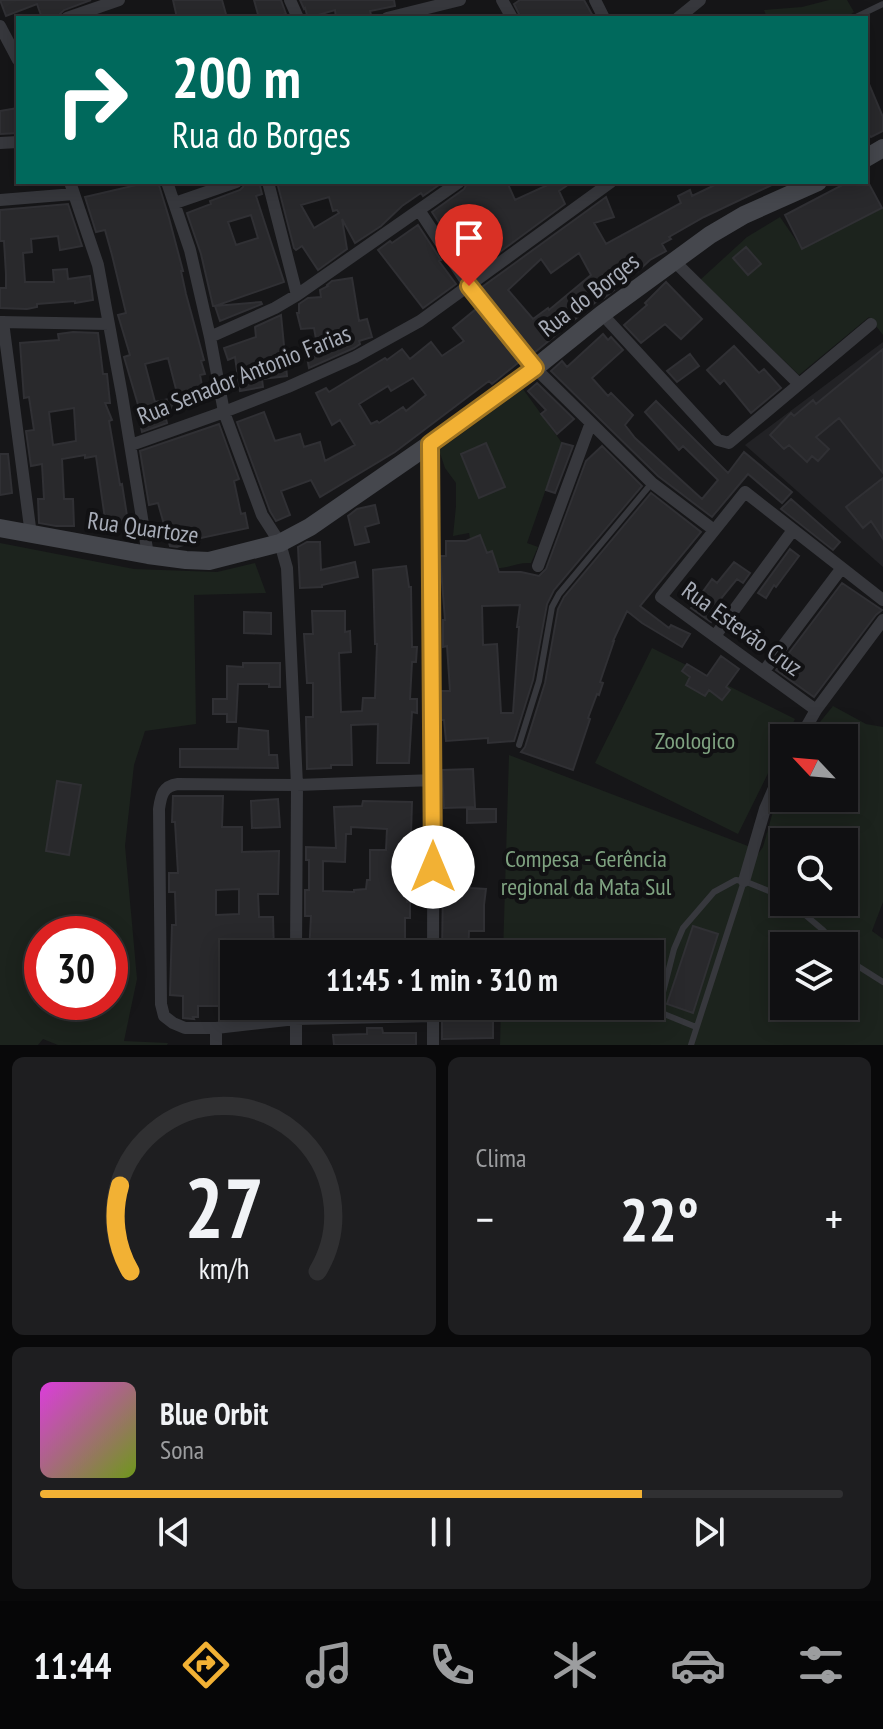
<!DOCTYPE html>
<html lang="pt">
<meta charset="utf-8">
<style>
:root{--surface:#101012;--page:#1e1e20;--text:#f1f3f6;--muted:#9c9d9f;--line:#303032;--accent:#f2b134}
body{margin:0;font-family:"PT Sans Narrow",sans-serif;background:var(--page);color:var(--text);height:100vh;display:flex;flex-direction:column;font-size:30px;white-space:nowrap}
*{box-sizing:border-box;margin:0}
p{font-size:26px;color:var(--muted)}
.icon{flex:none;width:44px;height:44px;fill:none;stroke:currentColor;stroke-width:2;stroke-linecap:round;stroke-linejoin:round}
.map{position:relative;height:1045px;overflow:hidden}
.details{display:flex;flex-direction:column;gap:12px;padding:12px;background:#09090a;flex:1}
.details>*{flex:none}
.guide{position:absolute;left:16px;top:16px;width:852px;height:168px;border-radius:0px;box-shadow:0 4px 20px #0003,0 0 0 2px var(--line);background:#00695c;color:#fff;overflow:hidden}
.needle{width:52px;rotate:296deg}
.controls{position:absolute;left:770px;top:724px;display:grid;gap:16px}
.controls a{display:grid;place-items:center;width:88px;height:88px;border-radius:0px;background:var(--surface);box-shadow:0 4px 20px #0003,0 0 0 2px var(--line);font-size:40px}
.speed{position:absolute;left:24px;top:916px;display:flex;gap:16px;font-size:40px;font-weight:700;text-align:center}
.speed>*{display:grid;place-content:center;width:104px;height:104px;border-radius:50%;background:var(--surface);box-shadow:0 4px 20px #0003,0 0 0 2px var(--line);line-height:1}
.speed .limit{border:12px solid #d22;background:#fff;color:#111}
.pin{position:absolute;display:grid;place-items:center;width:68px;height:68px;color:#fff;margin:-82px -34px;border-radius:50% 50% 50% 0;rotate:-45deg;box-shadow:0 0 8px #0007}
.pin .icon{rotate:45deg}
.me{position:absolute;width:88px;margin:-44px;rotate:0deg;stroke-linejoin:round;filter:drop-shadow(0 0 6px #0008)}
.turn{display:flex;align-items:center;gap:28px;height:168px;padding:0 24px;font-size:36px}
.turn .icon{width:104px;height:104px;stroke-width:2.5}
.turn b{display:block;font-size:56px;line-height:68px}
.big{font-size:60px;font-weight:700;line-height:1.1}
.details .tile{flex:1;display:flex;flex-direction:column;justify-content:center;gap:12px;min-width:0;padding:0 28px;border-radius:12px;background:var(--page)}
.details .dial{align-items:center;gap:0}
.dial svg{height:208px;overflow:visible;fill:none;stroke:var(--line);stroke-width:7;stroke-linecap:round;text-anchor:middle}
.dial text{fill:var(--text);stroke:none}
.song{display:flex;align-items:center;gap:24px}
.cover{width:96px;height:96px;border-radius:12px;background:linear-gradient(135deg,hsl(300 70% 55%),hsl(80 70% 35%))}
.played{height:8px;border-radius:4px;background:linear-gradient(90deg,var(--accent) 75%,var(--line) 75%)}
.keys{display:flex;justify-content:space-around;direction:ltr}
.heat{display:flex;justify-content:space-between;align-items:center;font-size:44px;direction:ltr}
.details .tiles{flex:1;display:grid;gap:12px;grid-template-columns:1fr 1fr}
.tile:last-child{grid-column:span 2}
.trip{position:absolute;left:220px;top:940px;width:444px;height:80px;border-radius:0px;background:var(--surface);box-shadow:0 4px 20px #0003,0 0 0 2px var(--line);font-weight:700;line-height:80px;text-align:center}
.menu{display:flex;height:128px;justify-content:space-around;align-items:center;background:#060607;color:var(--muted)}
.menu .icon{width:56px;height:56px}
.menu .current{color:var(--accent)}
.menu b{font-size:36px;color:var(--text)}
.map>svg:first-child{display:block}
</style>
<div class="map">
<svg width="883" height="1045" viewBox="0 0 883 1045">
<rect width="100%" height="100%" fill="#161618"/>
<!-- built -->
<path fill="#222225" d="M 883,342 L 883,567 L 745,445 Z"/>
<!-- green -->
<path fill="#1c231d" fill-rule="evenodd" d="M 829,0 L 847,0 L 854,12 L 846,18 L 767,18 L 764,10 L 802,7 Z
M 883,208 L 883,335 L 869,317 L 799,375 L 700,280 L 747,237 L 780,217 L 802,249 Z
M 523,389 L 562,443 L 527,543 L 538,547 L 531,563 C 518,562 510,568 497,568 L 491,552 L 473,556 L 469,533 L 453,536 L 456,506 L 456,483 L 445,468 L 439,450 Z
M 0,543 L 134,569 L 217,572 L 255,563 L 266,593 L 194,595 L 196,724 L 145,731 L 134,765 L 125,846 L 137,979 L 124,1041 L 168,1043 L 167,1045 L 58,1045 L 43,1039 L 38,1045 L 0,1045 ZM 42,934 L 110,934 L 110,1002 L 42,1002 Z
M 652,648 L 795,719 L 738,834 L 595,763 Z
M 833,706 L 866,724 L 883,727 L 883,902 L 872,931 L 883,939 L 883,1045 L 500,1045 L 501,1006 L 650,1006 L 650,954 L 503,954 L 509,755 L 748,846 L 758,854 L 763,847 L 779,790 L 784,782 L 784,798 L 844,798 L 844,738 L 807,738 ZM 784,842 L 844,842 L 844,902 L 784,902 ZM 784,946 L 844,946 L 844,1006 L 784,1006 Z"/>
<!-- building -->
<path fill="#29292c" stroke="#303034" stroke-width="2" fill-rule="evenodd" d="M 0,0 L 91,0 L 64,10 L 58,16 L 53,18 L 42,18 L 37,4 L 6,16 Z
M 173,0 L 222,0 L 227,18 L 177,18 Z
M 254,0 L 281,0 L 286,14 L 272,18 L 259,18 Z
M 300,0 L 394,0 L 395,6 L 370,11 L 371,15 L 356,18 L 336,18 L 335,10 L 308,18 L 305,8 L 304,9 Z
M 520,0 L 584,0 L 594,18 L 521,18 L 514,4 Z
M 866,77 L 883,117 L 883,131 L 871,137 L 870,136 L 866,137 Z
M 18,108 L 18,133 L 0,134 L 0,111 Z
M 141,182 L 158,182 L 169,218 L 183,271 L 181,271 L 186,294 L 204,360 L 201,361 L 205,374 L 200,375 L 205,402 L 164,411 L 167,423 L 142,432 L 137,409 L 139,408 L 124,357 L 130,355 L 118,315 L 126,313 L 112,255 L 105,230 L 96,232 L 85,197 L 141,184 ZM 168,358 L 178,397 L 155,402 L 145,364 Z
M 245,182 L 259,182 L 262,194 L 256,196 L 284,282 L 215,306 L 261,302 L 262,304 L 220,321 L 215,306 L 213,306 L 201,254 L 187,213 L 211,204 L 210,201 L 240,190 L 243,187 ZM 251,215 L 258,238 L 236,245 L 228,222 Z
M 277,182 L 443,182 L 423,196 L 421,193 L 402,206 L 381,226 L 355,243 L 342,219 L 347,249 L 318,270 L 302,246 L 296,250 L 294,248 ZM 329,197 L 333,211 L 337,210 L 339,213 L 314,228 L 301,205 Z
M 468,182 L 507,182 L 515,200 L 554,182 L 572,182 L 559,191 L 565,204 L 478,268 L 455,237 L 450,240 L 432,212 L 464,189 Z
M 721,182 L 778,182 L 704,217 L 669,237 L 671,239 L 662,244 L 666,251 L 650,260 L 638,271 L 633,265 L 610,283 L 614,290 L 604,298 L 603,296 L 534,353 L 482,287 L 606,197 L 614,217 L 594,223 L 606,244 L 681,203 L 678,196 L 690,190 L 692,196 ZM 579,253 L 591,275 L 549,310 L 548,308 L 533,319 L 508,290 L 541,259 L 551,273 Z
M 848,182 L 868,182 L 882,208 L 802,249 L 785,215 Z
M 68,204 L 82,246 L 60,250 L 58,236 L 31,239 L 32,252 L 23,253 L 25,282 L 54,282 L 53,270 L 67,269 L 68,279 L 90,276 L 93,300 L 75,303 L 75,301 L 37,304 L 37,307 L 27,309 L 0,308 L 0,288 L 6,288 L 6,274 L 4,241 L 0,241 L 0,210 Z
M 418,225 L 441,260 L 439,261 L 456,284 L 423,308 L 378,250 L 390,241 L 392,243 Z
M 746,247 L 761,264 L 748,275 L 733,258 Z
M 352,278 L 359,321 L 367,319 L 372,337 L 359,341 L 360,344 L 354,348 L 309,368 L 306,352 L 318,350 L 314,328 L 301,329 L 297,313 L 299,313 L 299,304 L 308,298 L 321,297 L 320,290 L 328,286 L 327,285 L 332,281 Z
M 666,282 L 702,319 L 681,339 L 665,324 L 641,343 L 624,325 L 647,305 L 645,303 Z
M 476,309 L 519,362 L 492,384 L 489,381 L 473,393 L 395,452 L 320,497 L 311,480 L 281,491 L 290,515 L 276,521 L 270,511 L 237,422 L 264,412 L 275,441 L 300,434 L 304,447 L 320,442 L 325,461 L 355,445 L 340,420 L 332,425 L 316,393 L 326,388 L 329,392 L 385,358 L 387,360 L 402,349 L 410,359 L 431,342 L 442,356 L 464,341 L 453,328 ZM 413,378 L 426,395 L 406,411 L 403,407 L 379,423 L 377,421 L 371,424 L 359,404 L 388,386 L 391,391 Z
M 281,315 L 287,376 L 262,379 L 263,387 L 240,391 L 235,357 L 228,360 L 224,348 L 256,337 L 255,327 Z
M 73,332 L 98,333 L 103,374 L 107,374 L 110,403 L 105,403 L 112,420 L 109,421 L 120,485 L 122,484 L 128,522 L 106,526 L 96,456 L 85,458 L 85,455 L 62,459 L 64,499 L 73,499 L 74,526 L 56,526 L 39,523 L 38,499 L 44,499 L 42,464 L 31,466 L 26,431 L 34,430 L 29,397 L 24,398 L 20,343 L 59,340 L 58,334 ZM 74,408 L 76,441 L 53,445 L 49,412 Z
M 603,334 L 608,340 L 611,337 L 623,350 L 592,378 L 608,396 L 611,393 L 633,415 L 625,425 L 635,438 L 702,499 L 718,480 L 683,446 L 679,450 L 645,412 L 656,401 L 728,473 L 744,452 L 792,492 L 782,503 L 748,474 L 712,517 L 658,476 L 551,371 L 562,361 L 567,367 Z
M 734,346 L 759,373 L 764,369 L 781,388 L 751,413 L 724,380 L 720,384 L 707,370 Z
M 883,349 L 883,473 L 839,418 L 816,437 L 829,449 L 818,461 L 812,456 L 807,462 L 789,445 L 784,449 L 770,435 L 791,413 L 794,416 L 813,400 L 816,404 Z
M 690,354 L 699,366 L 677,382 L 667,371 Z
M 537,383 L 574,419 L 557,434 L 541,414 L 546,410 L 528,391 Z
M 219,424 L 239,479 L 234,481 L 241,514 L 245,513 L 248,528 L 196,539 L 196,541 L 177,547 L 170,546 L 158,503 L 149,505 L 140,451 Z
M 486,443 L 505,487 L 479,498 L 461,454 Z
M 562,443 L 573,446 L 555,493 L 546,490 Z
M 602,446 L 642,486 L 554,590 L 547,604 L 533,680 L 514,741 L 488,743 L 488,738 L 446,741 L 444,720 L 441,720 L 441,691 L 450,691 L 447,646 L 443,647 L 443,620 L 445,620 L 440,556 L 446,556 L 446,541 L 466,541 L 480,535 L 487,553 L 492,551 L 499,572 L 521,572 L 539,576 L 546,569 L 586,461 ZM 520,605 L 517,627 L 519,627 L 513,713 L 501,713 L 497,644 L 483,645 L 482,606 Z
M 0,454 L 8,454 L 12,493 L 0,495 Z
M 883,478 L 883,539 L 871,521 L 863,528 L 846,507 Z
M 651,493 L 701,532 L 640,606 L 669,628 L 671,625 L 690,634 L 682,647 L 642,623 L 627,611 L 613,641 L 614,641 L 600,682 L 603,683 L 599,695 L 597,694 L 588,718 L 590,719 L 573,770 L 521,752 L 525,747 L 545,683 L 558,609 L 564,597 Z
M 791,499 L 840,542 L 833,550 L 781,509 Z
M 375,505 L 379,523 L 365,527 L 369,542 L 355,545 L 348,516 L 357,509 Z
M 307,542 L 320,542 L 321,570 L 355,562 L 358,577 L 322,585 L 322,587 L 300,588 L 298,547 Z
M 790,549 L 799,556 L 776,587 L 774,585 L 766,598 L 758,593 Z
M 734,562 L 750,573 L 743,583 L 737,579 L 719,601 L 723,603 L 711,622 L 691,608 L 712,579 L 717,583 Z
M 406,566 L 409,587 L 411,587 L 412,647 L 417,647 L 416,662 L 412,662 L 410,699 L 417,699 L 417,713 L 412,712 L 409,763 L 377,763 L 378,724 L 351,725 L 352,765 L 331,765 L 331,768 L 307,769 L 306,717 L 313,717 L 313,683 L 307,683 L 304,634 L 313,634 L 312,611 L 345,611 L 345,632 L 350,631 L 351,652 L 339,653 L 341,712 L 362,711 L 363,698 L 375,698 L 377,644 L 375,644 L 373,570 Z
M 842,583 L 882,610 L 876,615 L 814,697 L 776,670 Z
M 244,612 L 271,613 L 271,634 L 244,633 Z
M 721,656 L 739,669 L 726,687 L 730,690 L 722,700 L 709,690 L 705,696 L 686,685 L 690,677 L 682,671 L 687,664 L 707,676 Z
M 243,663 L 280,663 L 280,687 L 269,687 L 269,684 L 238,684 L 236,722 L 227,722 L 227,714 L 213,714 L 213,699 L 227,699 L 227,666 L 243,667 Z
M 239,728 L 268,731 L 269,755 L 277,755 L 278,768 L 180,767 L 180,749 L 238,749 Z
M 473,769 L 475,807 L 444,808 L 442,770 Z
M 57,781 L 81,785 L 69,855 L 46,851 Z
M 173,796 L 223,796 L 222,827 L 242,827 L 242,852 L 279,851 L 278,894 L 258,894 L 259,917 L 273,917 L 274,954 L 234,954 L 234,1003 L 226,1002 L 226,1006 L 198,1006 L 198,1017 L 193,1017 L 194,1019 L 183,1018 L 183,996 L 170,995 L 172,925 L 176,925 L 175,892 L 169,892 L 169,873 L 178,873 L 175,822 L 172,822 ZM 239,889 L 239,914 L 216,915 L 216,890 Z
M 278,799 L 280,827 L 252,828 L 251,801 Z
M 363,801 L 412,802 L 410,867 L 407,867 L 407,902 L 410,902 L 410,918 L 405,918 L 405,945 L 346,945 L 346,954 L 309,954 L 311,916 L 305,916 L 305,890 L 309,890 L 309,860 L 306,860 L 306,847 L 336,848 L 334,807 L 362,806 ZM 351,827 L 387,829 L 386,850 L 370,850 L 370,880 L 367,880 L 366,889 L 354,890 L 354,892 L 323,891 L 323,861 L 345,862 L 346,834 L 351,834 Z
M 467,809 L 496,809 L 496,822 L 467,823 Z
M 469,858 L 470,888 L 486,889 L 484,905 L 484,931 L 469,931 L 468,954 L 442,954 L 443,886 L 458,887 L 457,859 Z
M 693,926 L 718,934 L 693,1013 L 667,1004 Z
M 442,1006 L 478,1006 L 479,1020 L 493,1019 L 493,1038 L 442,1039 Z
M 367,1028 L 382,1028 L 383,1033 L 416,1033 L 416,1045 L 334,1045 L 333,1035 L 367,1034 Z"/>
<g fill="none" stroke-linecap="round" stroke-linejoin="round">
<!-- lane -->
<path stroke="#37383d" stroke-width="6" d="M 854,18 L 883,4
M 519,745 L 539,681 L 552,607 L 559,594 L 651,484
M 790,902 L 823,930 L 838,946
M 844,953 L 853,963 L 883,982
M 696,1027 L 664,1014 L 660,1004 L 674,949 L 683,928 L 714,892 L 736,880 L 744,881 L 784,897
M 691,1045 L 744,881"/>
<!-- street -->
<path stroke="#37383d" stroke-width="12" d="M 290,0 L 298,18
M 502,0 L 512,18
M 595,0 L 604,18
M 67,18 L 119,0
M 387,18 L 460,0
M 678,18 L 700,0
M 0,26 L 18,60
M 0,143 L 18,142
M 70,182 L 98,265 L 122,395 L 148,555
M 167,182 L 190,250 L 210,337 L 224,412 L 262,515 L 280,543 L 287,568 L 297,785 L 296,954
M 268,182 L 297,295
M 0,200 L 74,194
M 175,203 L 236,182
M 419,210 L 469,286 L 535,368 L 652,483 L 714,530
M 674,261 L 799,384
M 602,314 L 718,440 L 729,443 L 871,324
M 0,322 L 109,324
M 3,322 L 31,535
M 210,337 L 275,308 L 297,295 L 459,182
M 430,444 C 430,614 434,784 433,954
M 131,445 L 224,412 L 288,387 L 355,357 L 420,321 L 611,182
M 538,566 L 590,425
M 715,636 L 793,530
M 764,671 L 841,569
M 816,710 L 661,597 L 745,492 L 883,600
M 800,738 L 816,710 L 883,620
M 744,881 L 765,809 L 784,765
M 433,1016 L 296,1019 L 216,1028 L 185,1028 L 173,1023 L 164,1016 L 161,1004 L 159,809 C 161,795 163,786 178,784 L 297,785 L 434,780
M 216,1045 L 216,1028
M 296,1045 L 296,1006
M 433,1045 L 433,1006"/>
<!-- secondary -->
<path stroke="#45474d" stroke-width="18" d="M 866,158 L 883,148
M 0,528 L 148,555 L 186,560 L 209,561 L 280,543 L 310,527 L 430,444 L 535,368 L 602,314 L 710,235 L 744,215 L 818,182"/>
</g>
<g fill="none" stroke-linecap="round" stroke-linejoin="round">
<!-- route casing -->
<g stroke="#9d7322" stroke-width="20">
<path id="route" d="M 433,867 L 430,444 L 535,368 L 469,286"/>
</g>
<!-- route -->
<use href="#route" stroke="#f2b134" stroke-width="14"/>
</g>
<g text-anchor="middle" stroke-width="8" stroke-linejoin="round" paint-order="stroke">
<!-- street labels -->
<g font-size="24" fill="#a8adb8" stroke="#111113">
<text transform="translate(589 295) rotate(-38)" y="8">Rua do Borges</text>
<text transform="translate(244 375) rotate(-22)" y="8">Rua Senador Antonio Farias</text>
<text transform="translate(143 528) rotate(8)" y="8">Rua Quartoze</text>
<text transform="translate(742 629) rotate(36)" y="8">Rua Estevão Cruz</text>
</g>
<!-- park labels -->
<g font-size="24" fill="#7fa381" stroke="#111113">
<text x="695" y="749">Zoologico</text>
<text x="586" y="867">Compesa - Gerência<tspan x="586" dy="28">regional da Mata Sul</tspan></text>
</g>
</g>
</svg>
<div class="controls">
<a><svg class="needle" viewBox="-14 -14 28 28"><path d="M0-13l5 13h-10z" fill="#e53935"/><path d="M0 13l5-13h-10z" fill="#9c9d9f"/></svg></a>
<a><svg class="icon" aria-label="search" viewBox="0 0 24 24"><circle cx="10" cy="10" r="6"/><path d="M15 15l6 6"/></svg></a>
<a><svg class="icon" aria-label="layers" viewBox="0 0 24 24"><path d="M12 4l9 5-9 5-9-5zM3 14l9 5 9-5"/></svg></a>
</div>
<div class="speed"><div class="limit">30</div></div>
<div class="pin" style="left:469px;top:286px;background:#d93025"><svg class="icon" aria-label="arrive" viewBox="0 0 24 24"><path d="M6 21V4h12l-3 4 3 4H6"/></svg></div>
<svg class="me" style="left:433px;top:867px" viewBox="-20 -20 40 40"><circle r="19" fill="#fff"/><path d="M0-13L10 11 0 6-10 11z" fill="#f2b134"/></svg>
<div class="trip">11:45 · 1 min · 310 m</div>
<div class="guide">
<div class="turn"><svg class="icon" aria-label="right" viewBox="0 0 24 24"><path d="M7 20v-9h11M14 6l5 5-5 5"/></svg><div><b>200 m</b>Rua do Borges</div></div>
</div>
</div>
<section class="details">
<div class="tiles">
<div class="tile dial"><svg viewBox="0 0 100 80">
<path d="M14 69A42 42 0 1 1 86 69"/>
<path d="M14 69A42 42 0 0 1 10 36" stroke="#f2b134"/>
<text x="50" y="56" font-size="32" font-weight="700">27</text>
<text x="50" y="72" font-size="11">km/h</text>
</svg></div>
<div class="tile"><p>Clima</p>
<div class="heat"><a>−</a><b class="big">22°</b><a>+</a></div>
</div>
<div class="tile">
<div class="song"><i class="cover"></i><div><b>Blue Orbit</b><p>Sona</p></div></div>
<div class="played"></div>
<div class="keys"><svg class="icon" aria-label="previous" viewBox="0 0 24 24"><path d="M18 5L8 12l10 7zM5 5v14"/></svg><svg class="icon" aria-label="pause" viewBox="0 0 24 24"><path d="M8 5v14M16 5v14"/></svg><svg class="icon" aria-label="next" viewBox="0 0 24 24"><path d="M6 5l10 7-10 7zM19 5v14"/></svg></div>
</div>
</div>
</section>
<nav class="menu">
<b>11:44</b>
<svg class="icon current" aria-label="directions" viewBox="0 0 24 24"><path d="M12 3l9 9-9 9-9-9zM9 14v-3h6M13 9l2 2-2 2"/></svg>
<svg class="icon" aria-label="music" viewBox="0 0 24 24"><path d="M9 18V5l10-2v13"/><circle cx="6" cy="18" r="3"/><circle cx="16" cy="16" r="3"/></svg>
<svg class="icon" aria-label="phone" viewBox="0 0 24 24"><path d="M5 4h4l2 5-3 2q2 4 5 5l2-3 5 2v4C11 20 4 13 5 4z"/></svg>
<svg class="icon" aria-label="climate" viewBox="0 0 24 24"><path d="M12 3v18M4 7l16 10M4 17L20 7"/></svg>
<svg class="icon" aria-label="car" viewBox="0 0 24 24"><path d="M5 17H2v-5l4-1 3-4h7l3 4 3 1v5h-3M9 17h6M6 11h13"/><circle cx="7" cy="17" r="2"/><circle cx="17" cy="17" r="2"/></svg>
<svg class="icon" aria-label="filters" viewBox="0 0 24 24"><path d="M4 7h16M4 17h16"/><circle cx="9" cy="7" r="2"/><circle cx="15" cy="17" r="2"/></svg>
</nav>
